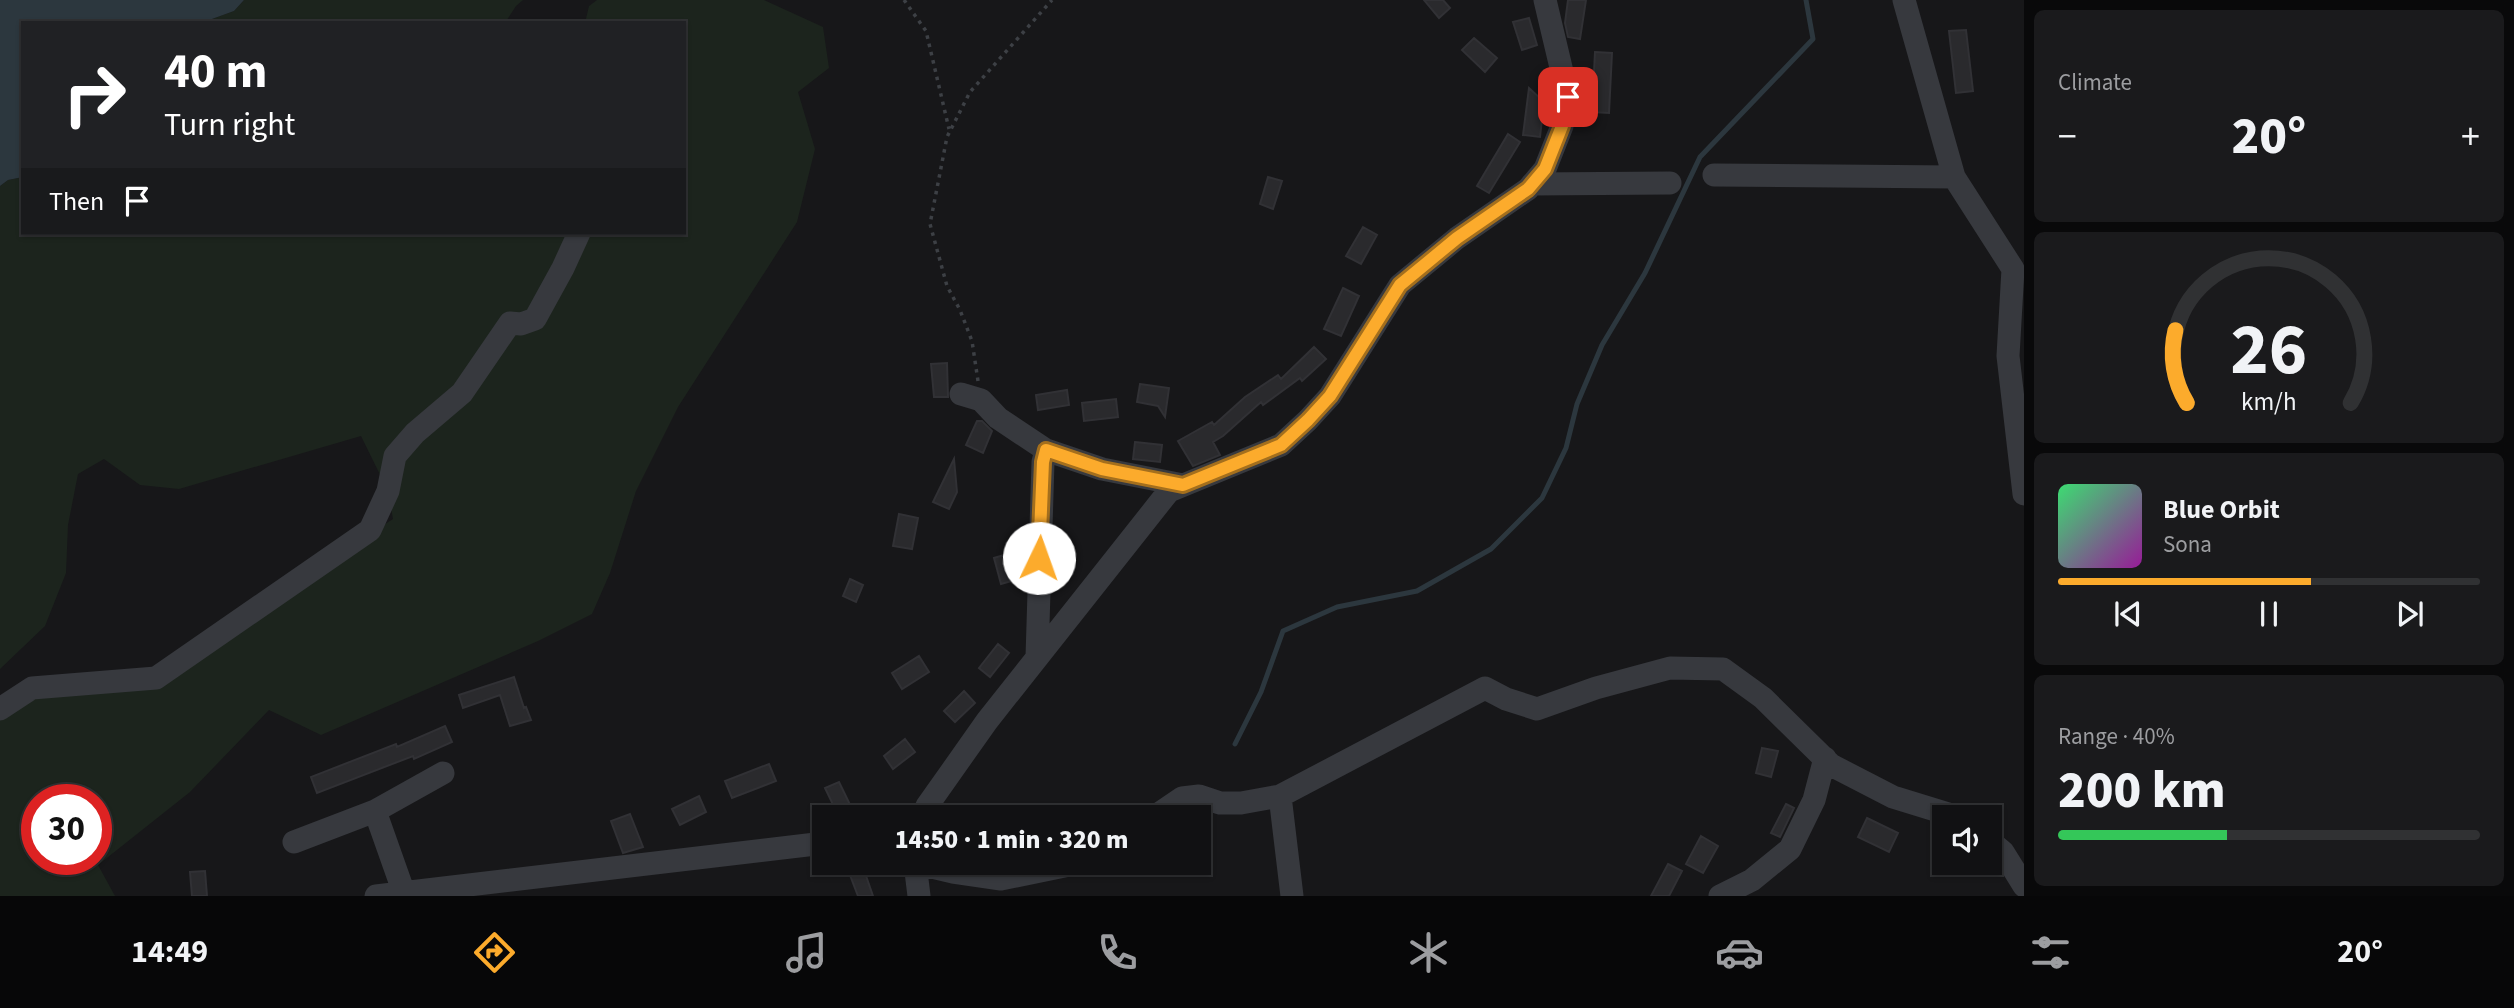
<!DOCTYPE html>
<meta charset="utf-8">
<style>
:root{--surface:#111113;--page:#1a1a1c;--text:#f1f3f6;--muted:#9c9da0;--line:#303133;--accent:#fcab2c}
body{margin:0;font-family:"Source Sans 3",sans-serif;background:var(--page);color:var(--text);height:100vh;display:flex;flex-direction:column;font-size:26px;white-space:nowrap}
*{box-sizing:border-box;margin:0}
p{font-size:23px;color:var(--muted)}
.icon{flex:none;width:38px;height:38px;fill:none;stroke:currentColor;stroke-width:2;stroke-linecap:round;stroke-linejoin:round}
.map{position:relative;flex:1;overflow:hidden}
.drawer{display:flex;flex-direction:column;gap:10px;padding:10px;background:#09090a;width:490px}
.drawer>*{flex:none}
.top-card{position:absolute;left:21px;top:21px;width:665px;height:214px;border-radius:0px;box-shadow:0 2px 5px #0004,0 0 0 2px var(--line);background:#202124;color:#fff;overflow:hidden}
.fabs{position:absolute;left:1932px;top:805px;display:grid;gap:14px}
.fabs a{display:grid;place-items:center;width:70px;height:70px;border-radius:0px;background:var(--surface);box-shadow:0 2px 5px #0004,0 0 0 2px var(--line);font-size:35px}
.speed{position:absolute;left:21px;top:784px;display:flex;gap:14px;font-size:35px;font-weight:700;text-align:center}
.speed>*{display:grid;place-content:center;width:91px;height:91px;border-radius:50%;background:var(--surface);box-shadow:0 2px 5px #0004,0 0 0 2px var(--line);line-height:1}
.speed .limit{border:10px solid #d22;background:#fff;color:#111}
.pin{position:absolute;display:grid;place-items:center;width:60px;height:60px;color:#fff;margin:-30px;border-radius:14px;box-shadow:0 4px 10px #0006}
.me{position:absolute;width:77px;margin:-38px;rotate:3deg;stroke-linejoin:round;filter:drop-shadow(0 0 5px #0008)}
.turn{display:flex;align-items:center;gap:24px;height:147px;padding:0 28px;font-size:32px}
.turn .icon{width:91px;height:91px;stroke-width:2.5}
.turn b{display:block;font-size:49px;line-height:60px}
.then{display:flex;align-items:center;height:66px;padding:0 28px;background:#0003;gap:14px;font-size:26px}
.big{font-size:52px;font-weight:800;line-height:1.1}
.drawer .card{flex:1;display:flex;flex-direction:column;justify-content:center;gap:10px;min-width:0;padding:0 24px;border-radius:10px;background:var(--page)}
.drawer .dial{align-items:center;gap:0}
.dial svg{height:182px;overflow:visible;fill:none;stroke:var(--line);stroke-width:7;stroke-linecap:round;text-anchor:middle}
.dial text{fill:var(--text);stroke:none}
.song{display:flex;align-items:center;gap:21px}
.cover{width:84px;height:84px;border-radius:10px;background:linear-gradient(135deg,hsl(140 70% 55%),hsl(300 70% 35%))}
.played{height:7px;border-radius:4px;background:linear-gradient(90deg,var(--accent) 60%,var(--line) 60%)}
.keys{display:flex;justify-content:space-around;direction:ltr}
.heat{display:flex;justify-content:space-between;align-items:center;font-size:38px;direction:ltr}
.charge{height:10px;border-radius:5px;background:linear-gradient(90deg,#34c759 40%,var(--line) 0)}
.trip{position:absolute;left:812px;top:805px;width:399px;height:70px;border-radius:0px;background:var(--surface);box-shadow:0 2px 5px #0004,0 0 0 2px var(--line);font-weight:800;line-height:70px;text-align:center}
.tabs{display:flex;height:112px;justify-content:space-around;align-items:center;background:#070708;color:var(--muted)}
.tabs .icon{width:49px;height:49px}
.tabs .on{color:var(--accent)}
.tabs b{font-size:32px;color:var(--text)}
main{display:flex;flex:1;min-height:0}
.map>svg:first-child{display:block}
</style>
<main>
<div class="map">
<svg width="2024" height="896" viewBox="0 0 2024 896">
<rect width="100%" height="100%" fill="#171719"/>
<!-- green -->
<path fill="#1c241d" fill-rule="evenodd" d="M 244,0 L 523,0 L 516,6 L 505,23 L 201,23 L 234,11 Z
M 597,0 L 764,0 L 823,27 L 829,68 L 798,92 L 815,149 L 797,222 L 678,407 L 636,491 L 610,573 L 592,614 L 538,641 L 321,735 L 269,710 L 190,792 L 98,865 L 115,896 L 0,896 L 0,719 L 28,700 L 113,686 L 158,687 L 299,579 L 393,519 L 388,491 L 361,436 L 179,489 L 140,485 L 104,459 L 78,474 L 68,525 L 66,573 L 45,626 L 0,669 L 0,186 L 8,180 L 23,177 L 23,233 L 684,233 L 684,23 L 585,23 L 589,6 ZM 37,800 L 96,800 L 96,859 L 37,859 Z"/>
<!-- water -->
<path fill="#2c373e" d="M 0,0 L 244,0 L 234,11 L 201,23 L 23,23 L 23,177 L 8,180 L 0,186 Z"/>
<g fill="none" stroke-linecap="round" stroke-linejoin="round">
<!-- stream -->
<path stroke="#2c373e" stroke-width="5" d="M 1235,744 L 1261,692 L 1283,631 L 1337,607 L 1417,591 L 1491,549 L 1542,498 L 1566,448 L 1577,404 L 1602,345 L 1645,273 L 1700,157 L 1813,39 L 1806,0"/>
</g>
<!-- building -->
<path fill="#2a2a2d" stroke="#313135" stroke-width="2" d="M 1424,0 L 1443,0 L 1450,8 L 1439,18 Z
M 1568,0 L 1586,0 L 1580,39 L 1568,37 L 1565,23 Z
M 1529,18 L 1537,45 L 1522,50 L 1513,22 Z
M 1966,30 L 1973,91 L 1956,93 L 1949,31 Z
M 1474,38 L 1497,58 L 1485,72 L 1462,50 Z
M 1595,52 L 1612,53 L 1609,113 L 1592,112 Z
M 1529,88 L 1544,102 L 1540,137 L 1523,135 Z
M 1508,134 L 1520,142 L 1489,193 L 1477,186 Z
M 1268,177 L 1282,181 L 1273,209 L 1260,204 Z
M 1363,227 L 1377,235 L 1361,264 L 1346,256 Z
M 1343,288 L 1359,296 L 1341,336 L 1324,329 Z
M 1314,347 L 1326,359 L 1302,381 L 1300,378 L 1263,405 L 1261,402 L 1223,436 L 1213,442 L 1220,455 L 1193,466 L 1178,441 L 1212,422 L 1214,425 L 1245,397 L 1278,375 L 1281,379 Z
M 947,363 L 948,397 L 934,397 L 931,364 Z
M 1140,384 L 1169,388 L 1165,417 L 1158,406 L 1137,402 Z
M 1067,390 L 1069,405 L 1038,410 L 1036,395 Z
M 1116,399 L 1118,417 L 1084,421 L 1082,403 Z
M 977,421 L 982,421 L 992,431 L 983,453 L 966,445 Z
M 1135,442 L 1162,445 L 1160,462 L 1133,459 Z
M 954,459 L 957,492 L 949,509 L 933,502 Z
M 899,514 L 918,518 L 912,549 L 893,546 Z
M 1014,552 L 1022,578 L 1001,584 L 994,558 Z
M 850,579 L 863,585 L 856,602 L 843,596 Z
M 998,644 L 1009,653 L 990,677 L 979,668 Z
M 919,656 L 929,672 L 902,689 L 892,673 Z
M 514,677 L 524,708 L 526,707 L 531,720 L 510,726 L 500,695 L 463,708 L 459,695 Z
M 964,691 L 975,703 L 955,722 L 944,711 Z
M 445,726 L 452,742 L 414,759 L 413,756 L 317,793 L 311,777 L 396,744 L 397,747 Z
M 905,739 L 915,752 L 893,769 L 884,756 Z
M 1762,748 L 1778,751 L 1771,777 L 1756,773 Z
M 769,764 L 776,781 L 732,798 L 725,781 Z
M 839,782 L 856,817 L 839,817 L 825,788 Z
M 699,796 L 706,812 L 680,825 L 672,809 Z
M 1786,804 L 1794,808 L 1780,837 L 1771,833 Z
M 630,814 L 643,847 L 623,853 L 611,821 Z
M 1867,818 L 1898,833 L 1889,852 L 1858,837 Z
M 1701,836 L 1718,846 L 1703,873 L 1686,864 Z
M 1668,864 L 1682,871 L 1669,896 L 1651,896 Z
M 864,870 L 873,896 L 858,896 L 850,875 Z
M 205,871 L 207,896 L 192,896 L 190,872 Z"/>
<g fill="none" stroke-linecap="round" stroke-linejoin="round">
<!-- path -->
<path stroke="#3d4045" stroke-width="3.5" stroke-dasharray="3.5 5" stroke-linecap="butt" d="M 904,0 L 926,31 L 949,129
M 978,381 L 972,341 L 960,310 L 947,286 L 930,224 L 947,137 L 970,92 L 1052,0"/>
<!-- minor -->
<path stroke="#37393e" stroke-width="23" d="M 1904,0 L 1954,177
M 1714,175 L 1954,177 L 2013,269 L 2008,356 L 2024,494
M 1532,184 L 1670,183
M 961,394 L 981,400 L 998,418 L 1046,450 L 1102,469 L 1183,485
M 1037,657 L 1043,462 L 1046,450
M 0,709 L 32,688 L 156,678 L 370,530 L 388,491 L 395,456 L 415,433 L 462,393 L 510,323 L 521,324 L 535,319 L 563,268 L 579,233
M 1280,796 L 1292,896
M 375,811 L 443,773
M 922,817 L 927,806 L 987,721 L 1169,491 L 1281,445 L 1308,420 L 1330,396 L 1400,285 L 1457,238 L 1528,189 L 1545,169 L 1562,126 L 1568,97 L 1545,0
M 1154,817 L 1182,798 L 1199,796 L 1220,803 L 1241,803 L 1280,796 L 1485,688 L 1506,699 L 1537,709 L 1596,688 L 1670,668 L 1723,669 L 1763,698 L 1831,765 L 1893,797 L 1958,817
M 1990,841 L 2003,852 L 2024,886
M 294,842 L 375,811 L 404,893
M 915,863 L 953,872 L 1001,879 L 1079,863
M 915,863 L 919,896
M 376,896 L 824,843
M 1720,896 L 1752,880 L 1790,849 L 1814,800 L 1825,758"/>
</g>
<g fill="none" stroke-linecap="round" stroke-linejoin="round">
<!-- route casing -->
<g stroke="#a46f1d" stroke-width="18">
<path id="route" d="M 1039,558 L 1043,462 L 1046,450 L 1102,469 L 1183,485 L 1281,445 L 1308,420 L 1330,396 L 1400,285 L 1457,238 L 1528,189 L 1545,169 L 1562,126 L 1568,97"/>
</g>
<!-- route -->
<use href="#route" stroke="#fcab2c" stroke-width="12"/>
</g>
</svg>
<div class="fabs">
<a><svg class="icon" aria-label="sound" viewBox="0 0 24 24"><path d="M4 9h4l5-4v14l-5-4H4zM17 9q2 3 0 6"/></svg></a>
</div>
<div class="speed"><div class="limit">30</div></div>
<div class="pin" style="left:1568px;top:97px;background:#d93025"><svg class="icon" aria-label="arrive" viewBox="0 0 24 24"><path d="M6 21V4h12l-3 4 3 4H6"/></svg></div>
<svg class="me" style="left:1039px;top:558px" viewBox="-20 -20 40 40"><circle r="19" fill="#fff"/><path d="M0-13L10 11 0 6-10 11z" fill="#fcab2c"/></svg>
<div class="trip">14:50 · 1 min · 320 m</div>
<div class="top-card">
<div class="turn"><svg class="icon" aria-label="right" viewBox="0 0 24 24"><path d="M7 20v-9h11M14 6l5 5-5 5"/></svg><div><b>40 m</b>Turn right</div></div>
<div class="then">Then<svg class="icon" aria-label="arrive" viewBox="0 0 24 24"><path d="M6 21V4h12l-3 4 3 4H6"/></svg></div>
</div>
</div>
<section class="drawer">
<div class="card"><p>Climate</p>
<div class="heat"><a>−</a><b class="big">20°</b><a>+</a></div>
</div>
<div class="card dial"><svg viewBox="0 0 100 80">
<path d="M14 69A42 42 0 1 1 86 69"/>
<path d="M14 69A42 42 0 0 1 9 37" stroke="#fcab2c"/>
<text x="50" y="56" font-size="32" font-weight="700">26</text>
<text x="50" y="72" font-size="11">km/h</text>
</svg></div>
<div class="card">
<div class="song"><i class="cover"></i><div><b>Blue Orbit</b><p>Sona</p></div></div>
<div class="played"></div>
<div class="keys"><svg class="icon" aria-label="previous" viewBox="0 0 24 24"><path d="M18 5L8 12l10 7zM5 5v14"/></svg><svg class="icon" aria-label="pause" viewBox="0 0 24 24"><path d="M8 5v14M16 5v14"/></svg><svg class="icon" aria-label="next" viewBox="0 0 24 24"><path d="M6 5l10 7-10 7zM19 5v14"/></svg></div>
</div>
<div class="card"><p>Range · 40%</p><b class="big">200 km</b><div class="charge"></div></div>
</section>
</main>
<nav class="tabs">
<b>14:49</b>
<svg class="icon on" aria-label="directions" viewBox="0 0 24 24"><path d="M12 3l9 9-9 9-9-9zM9 14v-3h6M13 9l2 2-2 2"/></svg>
<svg class="icon" aria-label="music" viewBox="0 0 24 24"><path d="M9 18V5l10-2v13"/><circle cx="6" cy="18" r="3"/><circle cx="16" cy="16" r="3"/></svg>
<svg class="icon" aria-label="phone" viewBox="0 0 24 24"><path d="M5 4h4l2 5-3 2q2 4 5 5l2-3 5 2v4C11 20 4 13 5 4z"/></svg>
<svg class="icon" aria-label="climate" viewBox="0 0 24 24"><path d="M12 3v18M4 7l16 10M4 17L20 7"/></svg>
<svg class="icon" aria-label="car" viewBox="0 0 24 24"><path d="M5 17H2v-5l4-1 3-4h7l3 4 3 1v5h-3M9 17h6M6 11h13"/><circle cx="7" cy="17" r="2"/><circle cx="17" cy="17" r="2"/></svg>
<svg class="icon" aria-label="filters" viewBox="0 0 24 24"><path d="M4 7h16M4 17h16"/><circle cx="9" cy="7" r="2"/><circle cx="15" cy="17" r="2"/></svg>
<b>20°</b>
</nav>
